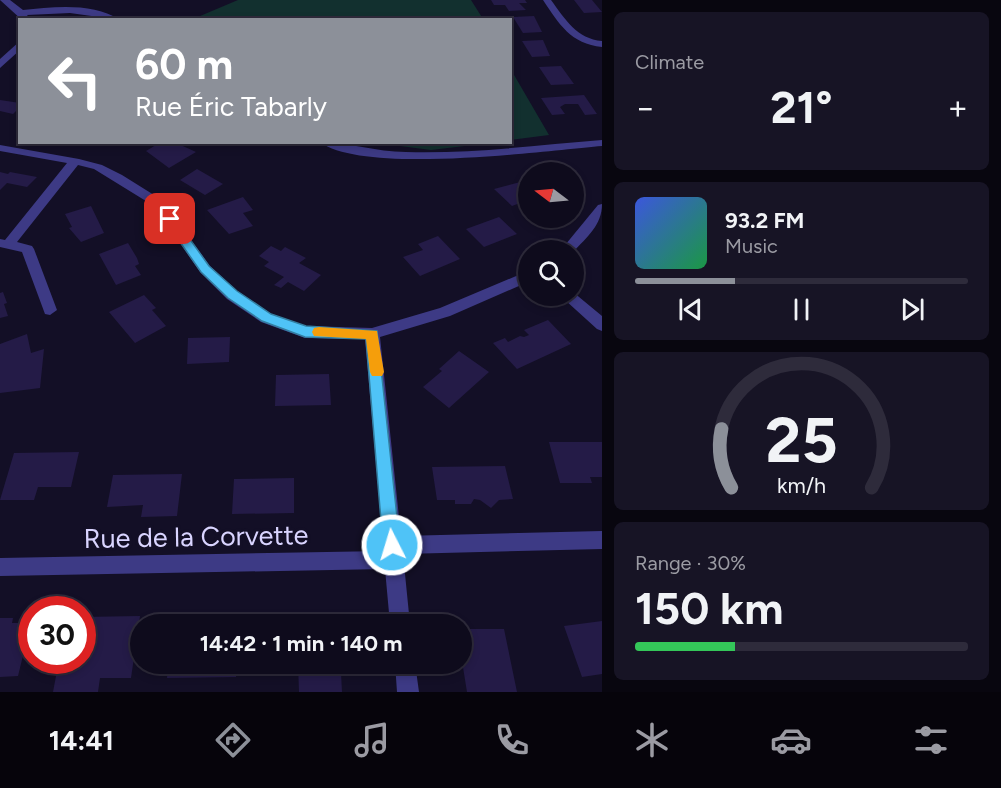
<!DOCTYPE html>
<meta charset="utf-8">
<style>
:root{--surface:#0e0b1c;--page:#171425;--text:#f1f3f6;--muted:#9b9ba3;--line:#2e2b3b;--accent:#8c9099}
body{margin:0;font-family:Figtree,sans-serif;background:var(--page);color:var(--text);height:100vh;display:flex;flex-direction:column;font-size:22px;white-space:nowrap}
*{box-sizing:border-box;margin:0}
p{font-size:20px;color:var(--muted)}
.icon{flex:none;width:33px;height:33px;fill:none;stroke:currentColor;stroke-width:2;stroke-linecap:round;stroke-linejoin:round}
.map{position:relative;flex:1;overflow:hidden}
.drawer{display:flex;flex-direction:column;gap:12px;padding:12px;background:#08060f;width:399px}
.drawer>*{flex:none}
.banner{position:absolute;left:18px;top:18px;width:494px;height:126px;border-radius:0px;box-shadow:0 3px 9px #0003,0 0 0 2px var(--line);background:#8c9099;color:#fff;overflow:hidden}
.needle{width:39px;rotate:286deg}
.buttons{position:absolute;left:518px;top:162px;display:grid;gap:12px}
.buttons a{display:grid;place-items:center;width:66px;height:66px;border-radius:50%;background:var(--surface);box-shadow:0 3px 9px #0003,0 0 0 2px var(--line);font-size:30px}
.speed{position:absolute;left:18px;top:596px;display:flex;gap:12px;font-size:30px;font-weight:700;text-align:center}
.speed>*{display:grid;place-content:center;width:78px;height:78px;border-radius:50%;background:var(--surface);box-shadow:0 3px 9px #0003,0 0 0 2px var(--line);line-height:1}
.speed .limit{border:9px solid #d22;background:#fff;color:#111}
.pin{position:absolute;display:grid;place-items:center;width:51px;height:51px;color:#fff;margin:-26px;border-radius:12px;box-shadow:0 3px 9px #0006}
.me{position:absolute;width:66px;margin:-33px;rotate:355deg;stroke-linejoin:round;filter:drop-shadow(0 0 4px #0008)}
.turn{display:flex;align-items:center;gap:21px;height:126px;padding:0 18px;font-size:27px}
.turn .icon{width:78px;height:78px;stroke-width:2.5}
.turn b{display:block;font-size:42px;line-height:51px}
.big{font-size:45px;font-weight:700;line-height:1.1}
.drawer .widget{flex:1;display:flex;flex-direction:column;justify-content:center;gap:9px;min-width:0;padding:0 21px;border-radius:9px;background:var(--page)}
.drawer .dial{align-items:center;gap:0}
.dial svg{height:156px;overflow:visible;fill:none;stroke:var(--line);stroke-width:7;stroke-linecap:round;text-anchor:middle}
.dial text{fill:var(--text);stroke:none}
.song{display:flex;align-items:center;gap:18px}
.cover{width:72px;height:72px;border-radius:9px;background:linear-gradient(135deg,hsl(230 70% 55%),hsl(140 70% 35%))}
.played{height:6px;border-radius:3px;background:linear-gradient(90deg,var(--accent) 30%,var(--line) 30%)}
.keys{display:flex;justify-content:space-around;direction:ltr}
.heat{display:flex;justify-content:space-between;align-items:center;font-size:33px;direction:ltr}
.charge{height:9px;border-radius:4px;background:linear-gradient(90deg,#34c759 30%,var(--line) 0)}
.trip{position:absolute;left:130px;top:614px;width:342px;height:60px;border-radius:30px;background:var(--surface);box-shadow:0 3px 9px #0003,0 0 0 2px var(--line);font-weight:700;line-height:60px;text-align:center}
.dock{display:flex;height:96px;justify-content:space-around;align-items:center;background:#06040b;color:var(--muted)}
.dock .icon{width:42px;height:42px}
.dock .active{color:var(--accent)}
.dock b{font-size:27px;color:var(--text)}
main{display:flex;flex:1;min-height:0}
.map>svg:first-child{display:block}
</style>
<main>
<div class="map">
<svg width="602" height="692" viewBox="0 0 602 692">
<rect width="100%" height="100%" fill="#130f26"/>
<!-- green -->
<path fill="#12302f" d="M 238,0 L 471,0 L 483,19 L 193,19 Z
M 510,68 L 549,135 L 510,140 Z
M 377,143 L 490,143 L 431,150 Z"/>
<!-- building -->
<path fill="#241b47" d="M 491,0 L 525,0 L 527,3 L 519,3 L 526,10 L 509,11 L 505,5 L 494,5 Z
M 574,0 L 592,0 L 602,12 L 584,13 Z
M 534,16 L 542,32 L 523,33 L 513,17 Z
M 543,40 L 550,56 L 532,57 L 522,41 Z
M 561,66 L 574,84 L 551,85 L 539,67 Z
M 584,95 L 597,114 L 585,115 L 578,104 L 565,104 L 560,107 L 565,114 L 552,115 L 541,98 Z
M 0,100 L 20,103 L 20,107 L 13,114 L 0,111 Z
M 161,142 L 174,142 L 196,152 L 169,168 L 146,151 Z
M 197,169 L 223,184 L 205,195 L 180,180 Z
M 0,172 L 8,174 L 10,172 L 37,177 L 27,187 L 7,183 L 0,190 Z
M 528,180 L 528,200 L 512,206 L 494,189 Z
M 243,197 L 253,210 L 243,213 L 253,226 L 229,234 L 207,210 Z
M 91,206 L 104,233 L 81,242 L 69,228 L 72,227 L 65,214 Z
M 499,217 L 517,234 L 484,247 L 466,229 Z
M 438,236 L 460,259 L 420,276 L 403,257 L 423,250 L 418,244 Z
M 128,243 L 137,258 L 139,264 L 135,266 L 141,275 L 116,285 L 99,254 Z
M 271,246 L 281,251 L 285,247 L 306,258 L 299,263 L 321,275 L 304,291 L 288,282 L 281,288 L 274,285 L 284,277 L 264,266 L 269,262 L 259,256 Z
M 3,292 L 7,303 L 4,304 L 8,316 L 0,318 L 0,293 Z
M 144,295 L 156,308 L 152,310 L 166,326 L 135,343 L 109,312 Z
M 548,320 L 571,344 L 517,369 L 493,343 L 505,338 L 508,342 L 520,336 L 524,337 L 529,335 L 524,330 Z
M 27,334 L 31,353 L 44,349 L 40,388 L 0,393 L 0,344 Z
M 230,337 L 229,362 L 187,364 L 188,338 Z
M 459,351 L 489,372 L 449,408 L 423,387 L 442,371 L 439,369 Z
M 329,374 L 331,405 L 275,406 L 276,375 Z
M 549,442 L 602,442 L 602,477 L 590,477 L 592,483 L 560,483 Z
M 79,452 L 71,487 L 38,487 L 34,500 L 0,500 L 14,453 Z
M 505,466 L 513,499 L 499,500 L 491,508 L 480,500 L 474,499 L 471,504 L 455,504 L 455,500 L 437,500 L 432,467 Z
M 182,474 L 177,516 L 141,517 L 143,505 L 107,507 L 113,475 Z
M 294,478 L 294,513 L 232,514 L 234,479 Z
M 140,616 L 131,678 L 100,678 L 98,692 L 53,692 L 59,660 L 82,660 L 82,617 Z
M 0,618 L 13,618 L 12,623 L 31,623 L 18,676 L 0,677 Z
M 285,618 L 343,618 L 344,624 L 285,624 Z
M 602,621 L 602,674 L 582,677 L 564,626 Z
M 462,629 L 504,629 L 517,692 L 467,692 L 462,661 Z
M 168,663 L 237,663 L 236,677 L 167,678 Z
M 298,663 L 345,663 L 346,672 L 341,673 L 342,692 L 299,692 Z"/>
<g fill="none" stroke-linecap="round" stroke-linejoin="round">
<!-- minor -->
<path fill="#3d3a85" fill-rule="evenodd" d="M 0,0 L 10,0 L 23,10 C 53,7 93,2 120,20 L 70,13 L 27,15 L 31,20 L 22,20 Z
M 543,0 L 551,0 C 565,19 577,39 602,41 L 602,47 C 571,44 559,24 543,0 Z
M 20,41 L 20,50 L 0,68 L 0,59 Z
M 602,140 L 602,146 C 543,151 364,175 320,142 C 348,142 376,152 406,152 C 471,154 537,145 602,140 Z
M 0,145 L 79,159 L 102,165 L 122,175 L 162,200 L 210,266 L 237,291 L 271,314 L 306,326 L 372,328 L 440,308 L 528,271 L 528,282 L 450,316 L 380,337 L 401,536 L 602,531 L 602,549 L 403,554 L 410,624 L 390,624 L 385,569 L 0,576 L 0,558 L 384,551 L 365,339 L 305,338 L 261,322 L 227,299 L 200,272 L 154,206 L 94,169 L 78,165 L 17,242 L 32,246 L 34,249 L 57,310 L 50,315 L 45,314 L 22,252 L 0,247 L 0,239 L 5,240 L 67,163 L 0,151 Z
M 602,204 C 602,225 587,237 573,252 L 561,250 L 598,205 Z
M 573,292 L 602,316 L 602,331 L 597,329 L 565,300 L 563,296 L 573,296 Z
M 395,663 L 415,663 L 419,692 L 397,692 Z"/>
</g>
<!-- route -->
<path fill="#4fc3f7" stroke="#337fa1" stroke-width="1.5" d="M 170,216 L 174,217 L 209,266 L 237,291 L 271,314 L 306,326 L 377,331 L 400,545 L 398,550 L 392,553 L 385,550 L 383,545 L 366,339 L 305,337 L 262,321 L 228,298 L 201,272 L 164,219 Z"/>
<!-- slow -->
<path fill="#f59e0b" d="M 319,327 L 377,331 L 384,372 L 382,376 L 372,376 L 370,372 L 366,339 L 314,336 L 312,332 L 314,328 Z"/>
<g text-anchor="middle" stroke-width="6" stroke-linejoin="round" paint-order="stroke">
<!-- near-street labels -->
<g font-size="27" fill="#d9d4ff" stroke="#130f26">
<text transform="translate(196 537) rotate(-1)" y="9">Rue de la Corvette</text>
</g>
</g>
</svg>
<div class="buttons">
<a><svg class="needle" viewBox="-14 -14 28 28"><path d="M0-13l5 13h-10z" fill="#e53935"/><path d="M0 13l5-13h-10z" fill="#9b9ba3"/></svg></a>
<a><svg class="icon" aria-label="search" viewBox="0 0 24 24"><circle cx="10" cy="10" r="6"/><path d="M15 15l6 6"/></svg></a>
</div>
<div class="speed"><div class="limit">30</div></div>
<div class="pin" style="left:170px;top:219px;background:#d93025"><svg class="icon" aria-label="arrive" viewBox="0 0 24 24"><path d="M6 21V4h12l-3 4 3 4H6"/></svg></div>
<svg class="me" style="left:392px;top:545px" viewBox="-20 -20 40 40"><circle r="17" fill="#4fc3f7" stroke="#fff" stroke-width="3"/><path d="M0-11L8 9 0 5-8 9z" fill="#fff"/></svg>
<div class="trip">14:42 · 1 min · 140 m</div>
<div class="banner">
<div class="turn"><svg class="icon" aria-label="left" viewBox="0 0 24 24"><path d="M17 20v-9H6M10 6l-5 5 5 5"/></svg><div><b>60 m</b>Rue Éric Tabarly</div></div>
</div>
</div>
<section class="drawer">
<div class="widget"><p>Climate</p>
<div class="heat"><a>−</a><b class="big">21°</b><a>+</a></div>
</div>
<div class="widget">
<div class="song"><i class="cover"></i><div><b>93.2 FM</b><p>Music</p></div></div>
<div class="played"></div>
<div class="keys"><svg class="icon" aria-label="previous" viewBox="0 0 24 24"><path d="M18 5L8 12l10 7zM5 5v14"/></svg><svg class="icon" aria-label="pause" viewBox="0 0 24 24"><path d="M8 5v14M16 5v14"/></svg><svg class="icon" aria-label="next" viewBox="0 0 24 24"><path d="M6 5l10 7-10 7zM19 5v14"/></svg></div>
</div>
<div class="widget dial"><svg viewBox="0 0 100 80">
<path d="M14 69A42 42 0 1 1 86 69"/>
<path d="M14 69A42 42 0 0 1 9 39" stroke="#8c9099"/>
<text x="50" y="56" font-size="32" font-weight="700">25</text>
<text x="50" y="72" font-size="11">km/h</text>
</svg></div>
<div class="widget"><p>Range · 30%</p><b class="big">150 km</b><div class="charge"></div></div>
</section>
</main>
<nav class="dock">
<b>14:41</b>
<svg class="icon active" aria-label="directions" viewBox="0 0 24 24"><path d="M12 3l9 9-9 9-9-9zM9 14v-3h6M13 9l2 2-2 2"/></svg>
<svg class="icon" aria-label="music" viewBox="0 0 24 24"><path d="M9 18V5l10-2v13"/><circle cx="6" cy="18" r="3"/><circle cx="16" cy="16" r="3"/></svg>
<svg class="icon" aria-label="phone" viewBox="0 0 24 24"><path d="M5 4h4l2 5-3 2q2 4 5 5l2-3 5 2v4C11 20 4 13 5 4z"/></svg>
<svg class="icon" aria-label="climate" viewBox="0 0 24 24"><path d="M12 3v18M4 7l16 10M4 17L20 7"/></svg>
<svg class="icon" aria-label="car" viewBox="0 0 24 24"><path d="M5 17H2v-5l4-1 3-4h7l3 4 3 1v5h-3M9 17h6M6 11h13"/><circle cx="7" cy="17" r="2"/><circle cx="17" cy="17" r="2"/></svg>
<svg class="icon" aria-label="filters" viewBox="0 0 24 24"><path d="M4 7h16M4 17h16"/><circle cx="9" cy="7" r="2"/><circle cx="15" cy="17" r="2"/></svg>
</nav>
